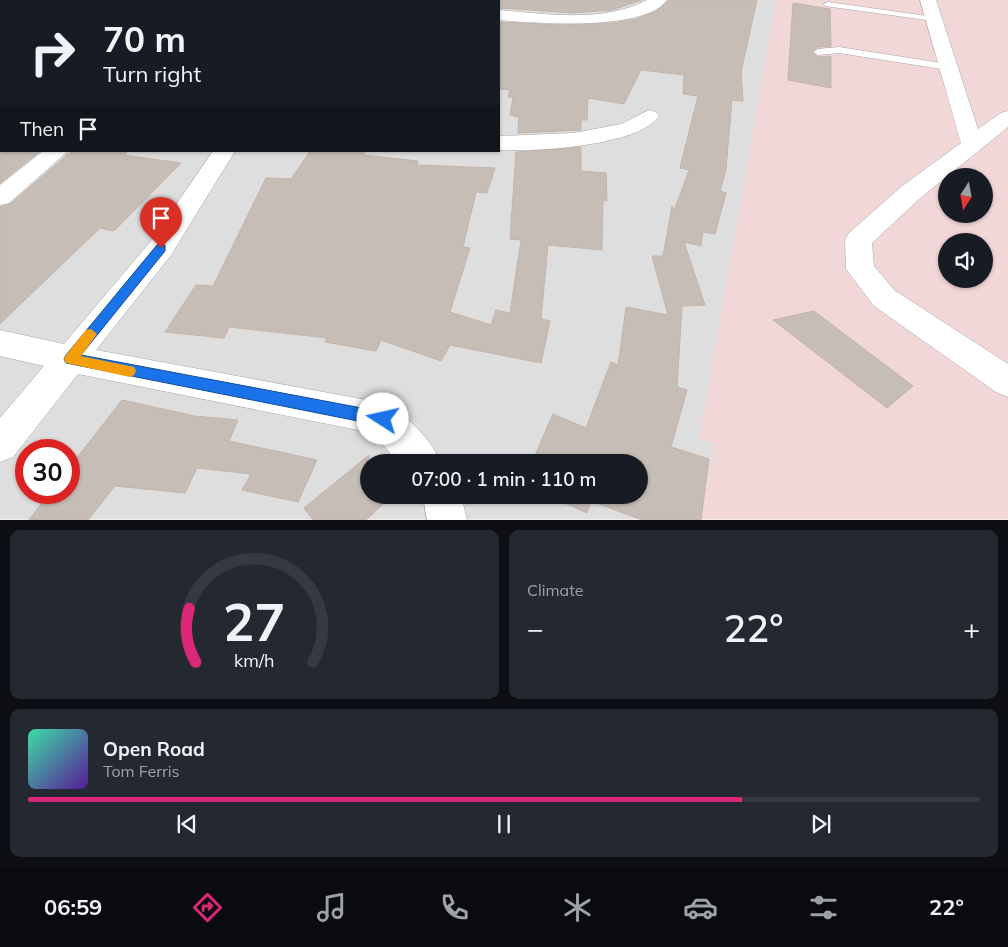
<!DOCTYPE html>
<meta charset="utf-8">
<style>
:root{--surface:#171b24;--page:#242831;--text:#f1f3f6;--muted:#9ea1a6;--line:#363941;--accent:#db2777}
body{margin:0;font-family:Mulish,sans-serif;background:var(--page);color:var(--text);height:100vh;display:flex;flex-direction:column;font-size:19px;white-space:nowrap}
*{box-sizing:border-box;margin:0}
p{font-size:16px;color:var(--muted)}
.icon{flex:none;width:28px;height:28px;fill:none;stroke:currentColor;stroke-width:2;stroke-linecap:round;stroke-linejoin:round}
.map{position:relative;height:520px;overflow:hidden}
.panel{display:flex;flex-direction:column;gap:10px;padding:10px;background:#0d0f14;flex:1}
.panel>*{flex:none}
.guide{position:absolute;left:0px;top:0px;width:500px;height:152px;box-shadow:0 1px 4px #0004;background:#171b24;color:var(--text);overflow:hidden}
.needle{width:32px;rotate:191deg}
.controls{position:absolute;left:938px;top:168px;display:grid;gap:10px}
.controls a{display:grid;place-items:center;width:55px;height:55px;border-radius:50%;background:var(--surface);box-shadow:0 1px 4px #0004;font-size:25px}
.speed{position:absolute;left:15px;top:439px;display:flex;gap:10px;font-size:25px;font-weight:700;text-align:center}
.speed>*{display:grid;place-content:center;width:65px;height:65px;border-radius:50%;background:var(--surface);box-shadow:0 1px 4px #0004;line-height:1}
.speed .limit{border:8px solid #d22;background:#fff;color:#111}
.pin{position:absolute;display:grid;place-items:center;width:42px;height:42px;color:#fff;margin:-51px -21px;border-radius:50% 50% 50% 0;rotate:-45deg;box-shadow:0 0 5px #0007}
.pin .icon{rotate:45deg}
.me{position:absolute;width:55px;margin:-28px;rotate:280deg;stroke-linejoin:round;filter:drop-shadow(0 0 4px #0008)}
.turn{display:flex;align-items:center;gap:18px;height:105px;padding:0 20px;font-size:22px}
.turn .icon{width:65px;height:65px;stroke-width:2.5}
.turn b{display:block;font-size:35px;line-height:42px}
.then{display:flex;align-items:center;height:48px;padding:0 20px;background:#0003;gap:10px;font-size:19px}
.big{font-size:38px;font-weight:600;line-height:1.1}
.panel .widget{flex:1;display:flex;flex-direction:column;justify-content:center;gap:8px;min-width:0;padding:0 18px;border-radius:10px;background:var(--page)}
.panel .dial{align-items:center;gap:0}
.dial svg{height:130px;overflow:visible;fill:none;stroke:var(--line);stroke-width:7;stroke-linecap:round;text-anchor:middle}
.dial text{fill:var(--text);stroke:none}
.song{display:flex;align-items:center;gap:15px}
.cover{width:60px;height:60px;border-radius:8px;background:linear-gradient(135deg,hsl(160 70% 55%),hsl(270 70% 35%))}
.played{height:5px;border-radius:2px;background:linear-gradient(90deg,var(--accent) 75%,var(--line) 75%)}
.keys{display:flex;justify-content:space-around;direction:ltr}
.heat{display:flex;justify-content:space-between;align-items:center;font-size:28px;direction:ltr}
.panel .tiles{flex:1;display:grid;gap:10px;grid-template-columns:1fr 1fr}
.widget:last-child{grid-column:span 2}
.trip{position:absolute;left:360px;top:454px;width:288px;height:50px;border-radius:25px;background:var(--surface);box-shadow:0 1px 4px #0004;font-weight:600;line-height:50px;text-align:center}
.menu{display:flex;height:80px;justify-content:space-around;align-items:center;background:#090b0e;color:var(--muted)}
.menu .icon{width:35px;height:35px}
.menu .active{color:var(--accent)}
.menu b{font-size:22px;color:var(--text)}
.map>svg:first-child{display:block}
</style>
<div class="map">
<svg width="1008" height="520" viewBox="0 0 1008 520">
<rect width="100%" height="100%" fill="#f1ede8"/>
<!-- residential -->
<path fill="#dfdede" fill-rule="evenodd" d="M 0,0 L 776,0 L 700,440 L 715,443 L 704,519 L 0,519 ZM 1,1 L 499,1 L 499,151 L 1,151 ZM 26,450 L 69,450 L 69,492 L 26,492 ZM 369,462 L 639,462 L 639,495 L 369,495 Z"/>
<!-- commercial -->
<path fill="#f2d7d8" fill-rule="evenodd" d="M 776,0 L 1008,0 L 1008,519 L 700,519 L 715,443 L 699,440 ZM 946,176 L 984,176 L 984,214 L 946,214 ZM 946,241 L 984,241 L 984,279 L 946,279 Z"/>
<!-- building -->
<path fill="#c6bdb7" stroke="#c4b3aa" d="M 499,0 L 642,0 L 612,10 L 574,13 L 499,8 Z
M 669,0 L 757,0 L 741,72 L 743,101 L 732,100 L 726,169 L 720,191 L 726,193 L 715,234 L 703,232 L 701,246 L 684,242 L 705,305 L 682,306 L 677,387 L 687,390 L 671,447 L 709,459 L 701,520 L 642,520 L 591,501 L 587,513 L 547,495 L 639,495 L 639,462 L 532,462 L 553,414 L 586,428 L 611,362 L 618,365 L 626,307 L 668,315 L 652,256 L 663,256 L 672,206 L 674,211 L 689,170 L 680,168 L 698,96 L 683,94 L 684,75 L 641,70 L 624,104 L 588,98 L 587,120 L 581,120 L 581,130 L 518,133 L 519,117 L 510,115 L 513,97 L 508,97 L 510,90 L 499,89 L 499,22 L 561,25 L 613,23 L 636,19 L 655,12 Z
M 793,3 L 830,9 L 831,46 L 818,47 L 812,52 L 818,57 L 831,56 L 831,88 L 788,80 Z
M 581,147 L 581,171 L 606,173 L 607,201 L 603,200 L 602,250 L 548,245 L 541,319 L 550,321 L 541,363 L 450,345 L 441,361 L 381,340 L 376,351 L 325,342 L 327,338 L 229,327 L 224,338 L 165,332 L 196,285 L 213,286 L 266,178 L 291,179 L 310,151 L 365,151 L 363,155 L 418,161 L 417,165 L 495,168 L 487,193 L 476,192 L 463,247 L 470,248 L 450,312 L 491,325 L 496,310 L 510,313 L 521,240 L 510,239 L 516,152 Z
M 0,151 L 40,151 L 0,183 Z
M 74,151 L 128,151 L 124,155 L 181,163 L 114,231 L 100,228 L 0,324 L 0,207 L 10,204 L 67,155 Z
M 814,311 L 913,386 L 887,408 L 773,320 Z
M 122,400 L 194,416 L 238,420 L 229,441 L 317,460 L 298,502 L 242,490 L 251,474 L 197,468 L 185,493 L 115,486 L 88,520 L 29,520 L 50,492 L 69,492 L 69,468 Z
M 369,455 L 369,495 L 393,495 L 366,520 L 313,520 L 304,508 Z"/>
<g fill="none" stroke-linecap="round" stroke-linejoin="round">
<!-- service casing -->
<g stroke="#a8a8a8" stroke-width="1">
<path id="service" d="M 828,2 L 934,17 L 938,19 L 934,21 L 825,6 L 824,4 Z
M 839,47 L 948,64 L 953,67 L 948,70 L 839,53 L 818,55 L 814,52 L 818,49 Z"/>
</g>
<!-- minor casing -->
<g stroke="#a8a8a8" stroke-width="1">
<path id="minor" d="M 374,0 L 397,0 L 398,1 L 375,1 Z
M 647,0 L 667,0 C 644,32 534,23 499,20 L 499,10 C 546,14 604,23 647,0 Z
M 920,0 L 936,0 L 978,129 L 1001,113 L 1008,111 L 1008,127 L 919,199 L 872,243 L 874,266 L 894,290 L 1008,364 L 1008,397 L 996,392 L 874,306 L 846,269 L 845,240 L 849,233 L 901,187 L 961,143 Z
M 0,1 L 1,1 L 1,11 L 0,11 Z
M 649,110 L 656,112 L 659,116 C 639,146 534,152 499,150 L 499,136 L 574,133 L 621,124 Z
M 43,151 L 68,151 L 9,203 L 0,205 L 0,185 Z
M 213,151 L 235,151 L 171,255 L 96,350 L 383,403 C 403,410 434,442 440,462 L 398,462 L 373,433 L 78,374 L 13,457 L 0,462 L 0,418 L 44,366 L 0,356 L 0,330 L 64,344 L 151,241 Z
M 423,495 L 461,495 L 467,520 L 427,520 Z"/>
</g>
<!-- service -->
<use href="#service" fill="#fff" fill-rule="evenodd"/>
<!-- minor -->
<use href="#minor" fill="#fff" fill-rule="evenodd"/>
</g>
<!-- route -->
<path fill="#1a73e8" stroke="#114b97" d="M 161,244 L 165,245 L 165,251 L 81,355 L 383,412 L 388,414 L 391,419 L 388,424 L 383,426 L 66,363 L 64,359 L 66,355 L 157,245 Z"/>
<!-- slow -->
<path fill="#f59e0b" d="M 91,329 L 97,334 L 81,356 L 134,367 L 136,371 L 134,375 L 130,377 L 66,363 L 64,359 L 66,355 L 86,330 Z"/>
</svg>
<div class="controls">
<a><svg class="needle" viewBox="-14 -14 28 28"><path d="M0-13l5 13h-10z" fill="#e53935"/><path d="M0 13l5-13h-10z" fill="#9ea1a6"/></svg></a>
<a><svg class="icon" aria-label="sound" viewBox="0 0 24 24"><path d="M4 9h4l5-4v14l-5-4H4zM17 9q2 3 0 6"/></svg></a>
</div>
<div class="speed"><div class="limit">30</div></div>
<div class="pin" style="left:161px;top:248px;background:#d93025"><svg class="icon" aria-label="arrive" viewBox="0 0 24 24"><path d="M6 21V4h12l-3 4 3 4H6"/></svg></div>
<svg class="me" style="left:383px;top:419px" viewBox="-20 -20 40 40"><circle r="19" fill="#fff"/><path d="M0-13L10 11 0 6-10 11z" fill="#1a73e8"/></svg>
<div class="trip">07:00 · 1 min · 110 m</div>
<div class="guide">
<div class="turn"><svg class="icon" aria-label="right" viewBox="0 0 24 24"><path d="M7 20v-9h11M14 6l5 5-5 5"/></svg><div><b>70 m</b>Turn right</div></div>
<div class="then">Then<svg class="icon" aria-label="arrive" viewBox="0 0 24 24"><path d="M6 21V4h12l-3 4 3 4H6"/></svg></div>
</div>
</div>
<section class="panel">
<div class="tiles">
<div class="widget dial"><svg viewBox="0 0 100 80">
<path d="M14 69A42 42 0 1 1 86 69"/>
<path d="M14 69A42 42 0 0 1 10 36" stroke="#db2777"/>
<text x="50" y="56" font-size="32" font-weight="700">27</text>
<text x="50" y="72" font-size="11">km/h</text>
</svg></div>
<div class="widget"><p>Climate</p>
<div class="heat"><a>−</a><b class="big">22°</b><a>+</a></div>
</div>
<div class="widget">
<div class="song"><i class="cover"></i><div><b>Open Road</b><p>Tom Ferris</p></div></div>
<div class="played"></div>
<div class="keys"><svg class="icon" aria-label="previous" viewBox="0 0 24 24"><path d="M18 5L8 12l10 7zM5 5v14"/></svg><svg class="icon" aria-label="pause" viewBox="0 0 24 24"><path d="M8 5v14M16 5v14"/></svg><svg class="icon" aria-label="next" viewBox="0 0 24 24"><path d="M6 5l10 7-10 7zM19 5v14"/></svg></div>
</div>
</div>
</section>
<nav class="menu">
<b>06:59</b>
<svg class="icon active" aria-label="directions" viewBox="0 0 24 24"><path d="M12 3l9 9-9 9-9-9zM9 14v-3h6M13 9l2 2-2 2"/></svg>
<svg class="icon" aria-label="music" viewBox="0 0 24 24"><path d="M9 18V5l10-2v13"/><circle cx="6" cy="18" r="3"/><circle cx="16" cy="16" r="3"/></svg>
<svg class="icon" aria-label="phone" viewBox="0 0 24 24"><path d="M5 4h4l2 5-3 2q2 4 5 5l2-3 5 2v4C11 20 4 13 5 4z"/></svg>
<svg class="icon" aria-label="climate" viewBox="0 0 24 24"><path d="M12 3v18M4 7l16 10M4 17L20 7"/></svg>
<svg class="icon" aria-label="car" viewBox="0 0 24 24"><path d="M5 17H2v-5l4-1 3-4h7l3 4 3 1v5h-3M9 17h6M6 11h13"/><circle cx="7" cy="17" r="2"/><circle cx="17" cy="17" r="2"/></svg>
<svg class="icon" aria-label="filters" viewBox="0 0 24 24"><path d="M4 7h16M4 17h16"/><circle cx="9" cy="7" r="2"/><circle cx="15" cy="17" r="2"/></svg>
<b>22°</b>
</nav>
